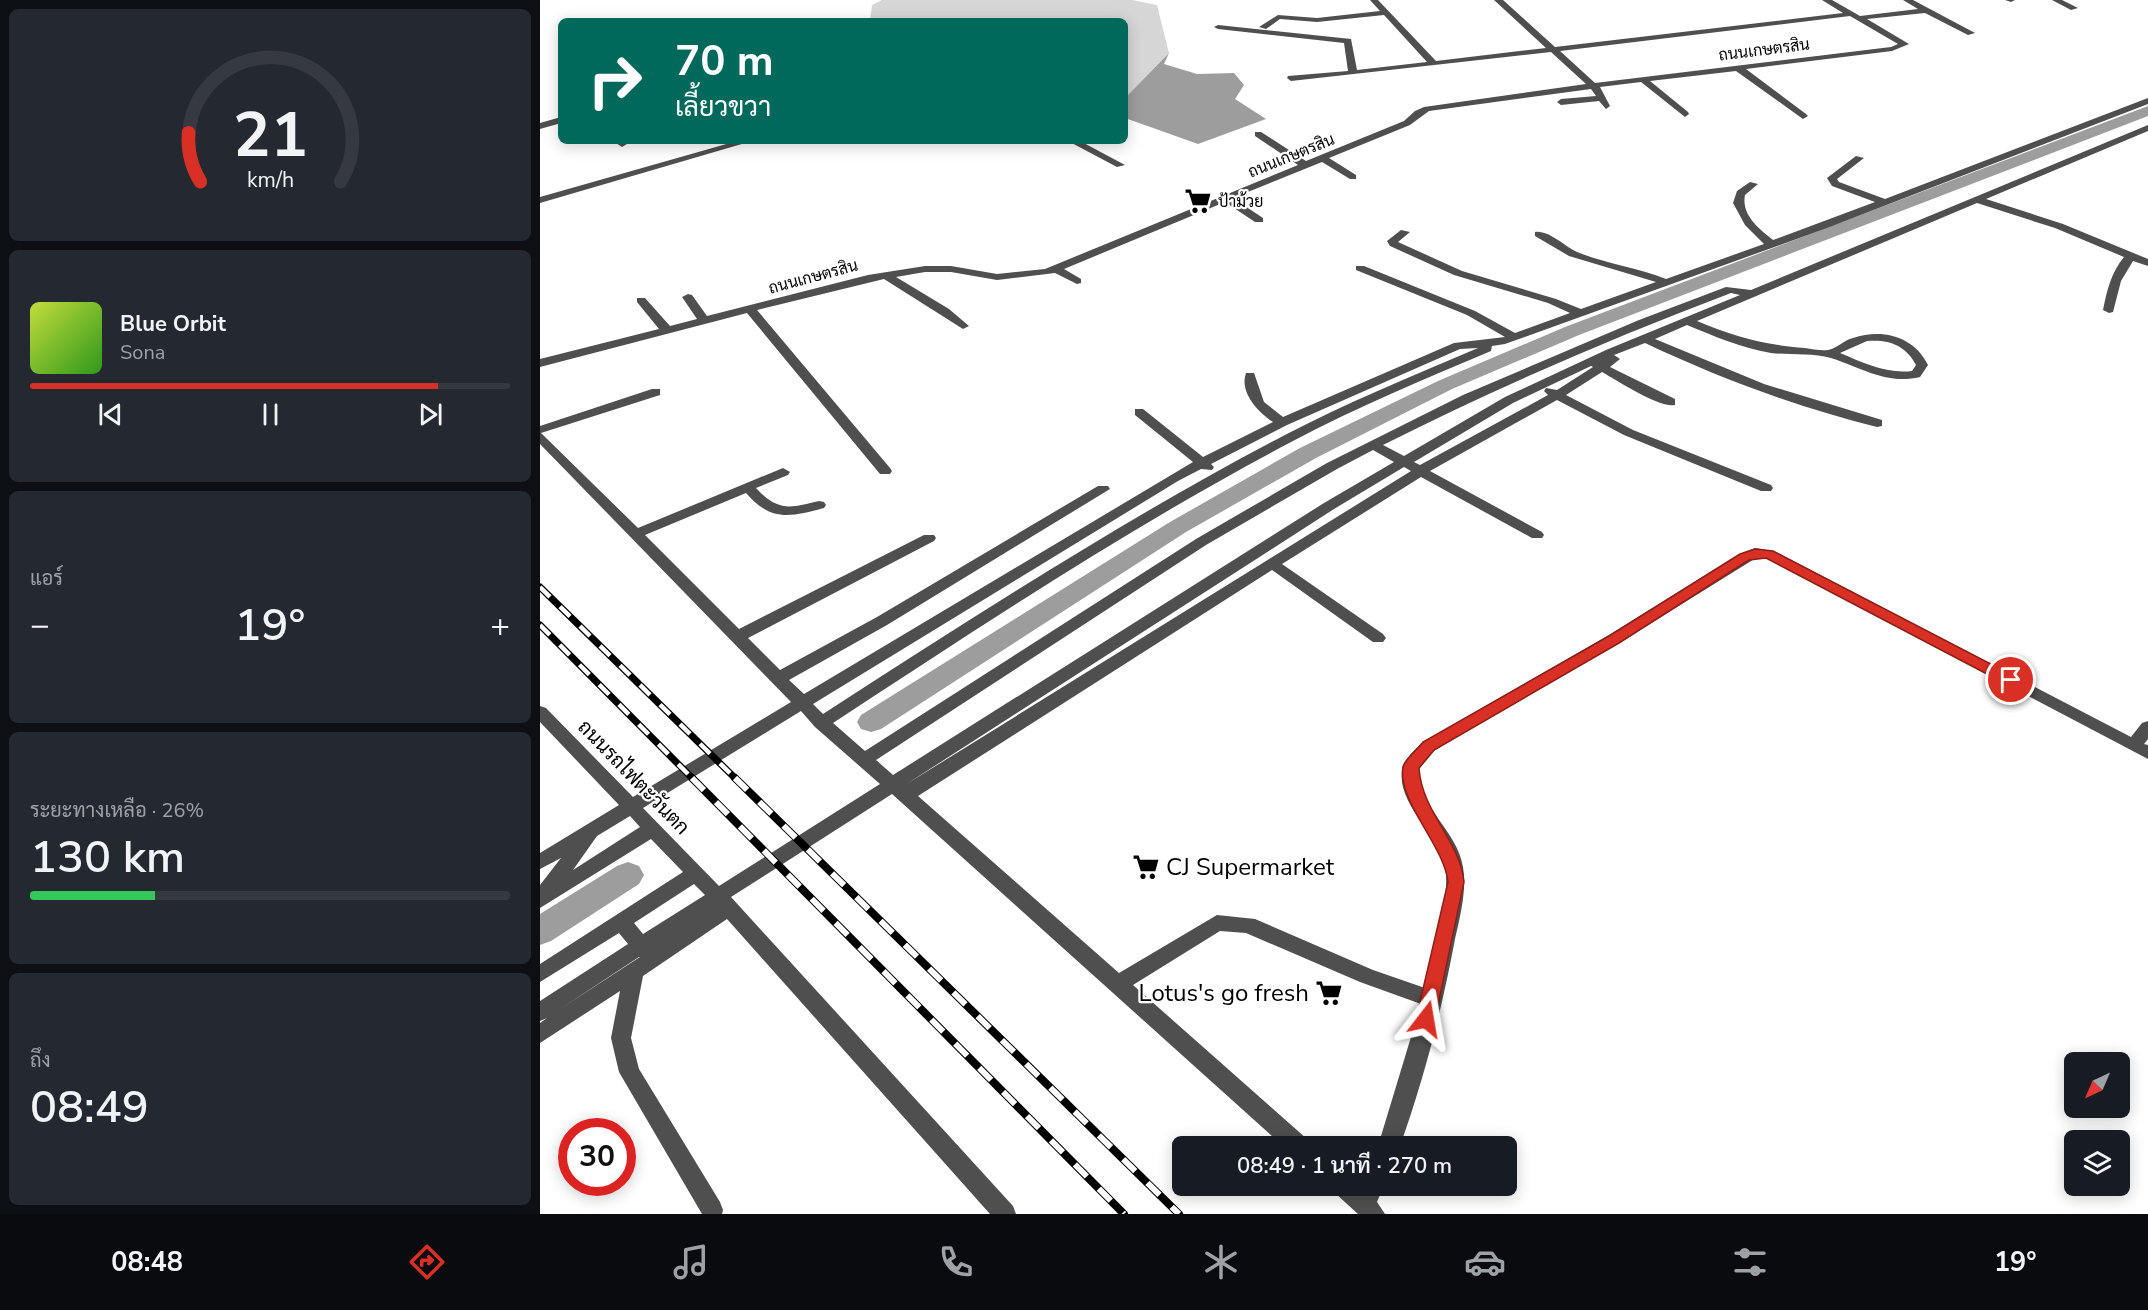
<!DOCTYPE html>
<html lang="th">
<meta charset="utf-8">
<style>
:root{--surface:#171b24;--page:#242831;--text:#f1f3f6;--muted:#9ea1a6;--line:#363941;--accent:#d93025}
body{margin:0;font-family:"Nunito Sans",Sarabun,sans-serif;background:var(--page);color:var(--text);height:100vh;display:flex;flex-direction:column;font-size:22px;white-space:nowrap}
*{box-sizing:border-box;margin:0}
p{font-size:20px;color:var(--muted)}
.icon{flex:none;width:33px;height:33px;fill:none;stroke:currentColor;stroke-width:2;stroke-linecap:round;stroke-linejoin:round}
.map{position:relative;flex:1;overflow:hidden}
.side{display:flex;flex-direction:column;gap:9px;padding:9px;background:#0d0f14;width:540px}
.side>*{flex:none}
.guide{position:absolute;left:18px;top:18px;width:570px;height:126px;border-radius:9px;box-shadow:0 3px 15px #0003;background:#00695c;color:#fff;overflow:hidden}
.needle{width:39px;rotate:224deg}
.buttons{position:absolute;left:1524px;top:1052px;display:grid;gap:12px}
.buttons a{display:grid;place-items:center;width:66px;height:66px;border-radius:9px;background:var(--surface);box-shadow:0 3px 15px #0003;font-size:30px}
.speed{position:absolute;left:18px;top:1118px;display:flex;gap:12px;font-size:30px;font-weight:700;text-align:center}
.speed>*{display:grid;place-content:center;width:78px;height:78px;border-radius:50%;background:var(--surface);box-shadow:0 3px 15px #0003;line-height:1}
.speed .limit{border:9px solid #d22;background:#fff;color:#111}
.pin{position:absolute;display:grid;place-items:center;width:51px;height:51px;color:#fff;margin:-26px;border:3px solid #fff;border-radius:50%;box-shadow:0 2px 6px #0007}
.me{position:absolute;width:66px;margin:-33px;rotate:14deg;stroke-linejoin:round;filter:drop-shadow(0 0 4px #0008)}
.turn{display:flex;align-items:center;gap:21px;height:126px;padding:0 18px;font-size:27px}
.turn .icon{width:78px;height:78px;stroke-width:2.5}
.turn b{display:block;font-size:42px;line-height:51px}
.big{font-size:45px;font-weight:600;line-height:1.1}
.side .widget{flex:1;display:flex;flex-direction:column;justify-content:center;gap:9px;min-width:0;padding:0 21px;border-radius:9px;background:var(--page)}
.side .dial{align-items:center;gap:0}
.dial svg{height:156px;overflow:visible;fill:none;stroke:var(--line);stroke-width:7;stroke-linecap:round;text-anchor:middle}
.dial text{fill:var(--text);stroke:none}
.song{display:flex;align-items:center;gap:18px}
.cover{width:72px;height:72px;border-radius:9px;background:linear-gradient(135deg,hsl(70 70% 55%),hsl(110 70% 35%))}
.played{height:6px;border-radius:3px;background:linear-gradient(90deg,var(--accent) 85%,var(--line) 85%)}
.keys{display:flex;justify-content:space-around;direction:ltr}
.heat{display:flex;justify-content:space-between;align-items:center;font-size:33px;direction:ltr}
.charge{height:9px;border-radius:4px;background:linear-gradient(90deg,#34c759 26%,var(--line) 0)}
.trip{position:absolute;left:632px;top:1136px;width:345px;height:60px;border-radius:9px;background:var(--surface);box-shadow:0 3px 15px #0003;font-weight:600;line-height:60px;text-align:center}
.tabs{display:flex;height:96px;justify-content:space-around;align-items:center;background:#090b0e;color:var(--muted)}
.tabs .icon{width:42px;height:42px}
.tabs .active{color:var(--accent)}
.tabs b{font-size:27px;color:var(--text)}
main{display:flex;flex:1;min-height:0}
.map>svg:first-child{display:block}
</style>
<main>
<section class="side">
<div class="widget dial"><svg viewBox="0 0 100 80">
<path d="M14 69A42 42 0 1 1 86 69"/>
<path d="M14 69A42 42 0 0 1 8 44" stroke="#d93025"/>
<text x="50" y="56" font-size="32" font-weight="700">21</text>
<text x="50" y="72" font-size="11">km/h</text>
</svg></div>
<div class="widget">
<div class="song"><i class="cover"></i><div><b>Blue Orbit</b><p>Sona</p></div></div>
<div class="played"></div>
<div class="keys"><svg class="icon" aria-label="previous" viewBox="0 0 24 24"><path d="M18 5L8 12l10 7zM5 5v14"/></svg><svg class="icon" aria-label="pause" viewBox="0 0 24 24"><path d="M8 5v14M16 5v14"/></svg><svg class="icon" aria-label="next" viewBox="0 0 24 24"><path d="M6 5l10 7-10 7zM19 5v14"/></svg></div>
</div>
<div class="widget"><p>แอร์</p>
<div class="heat"><a>−</a><b class="big">19°</b><a>+</a></div>
</div>
<div class="widget"><p>ระยะทางเหลือ · 26%</p><b class="big">130 km</b><div class="charge"></div></div>
<div class="widget"><p>ถึง</p><b class="big">08:49</b></div>
</section>
<div class="map">
<svg width="1608" height="1214" viewBox="0 0 1608 1214">
<rect width="100%" height="100%" fill="#fff"/>
<!-- green -->
<path fill="#d6d6d6" d="M 342,0 L 592,0 L 617,5 L 629,53 L 585,98 L 585,21 L 330,21 L 332,5 Z"/>
<!-- water -->
<path fill="#9d9d9d" d="M 629,53 L 624,64 L 657,74 L 694,73 L 704,85 L 695,99 L 726,119 L 658,144 L 585,118 L 585,98 Z"/>
<g fill="none" stroke-linecap="round" stroke-linejoin="round">
<!-- canal -->
<path fill="#9d9d9d" fill-rule="evenodd" d="M 1608,106 L 1608,116 L 1039,335 L 912,389 L 776,458 L 646,532 L 341,729 L 331,732 L 321,729 L 317,722 L 321,715 L 630,522 L 760,448 L 898,381 L 1025,327 Z
M 88,862 L 99,866 L 104,875 L 99,884 L 11,941 L 0,945 L 0,914 L 77,866 Z"/>
<!-- minor -->
<path fill="#4f4f4f" fill-rule="evenodd" d="M 830,0 L 838,0 L 896,61 L 1006,48 L 954,0 L 963,0 L 1015,47 L 1303,13 L 1282,0 L 1292,0 L 1320,16 L 1378,9 L 1363,0 L 1373,0 L 1435,33 L 1428,35 L 1385,13 L 1327,19 L 1369,44 L 1352,51 L 1206,69 L 1266,114 L 1268,116 L 1263,119 L 1196,71 L 1110,81 L 1148,112 L 1149,114 L 1145,117 L 1101,82 L 1060,87 L 1070,106 L 1066,109 L 1059,101 L 1021,105 L 1017,102 L 1021,99 L 1056,96 L 1051,89 L 889,111 L 870,125 L 789,158 L 816,175 L 816,179 L 810,179 L 782,162 L 693,198 L 723,218 L 723,222 L 715,222 L 685,202 L 524,269 L 541,279 L 541,283 L 537,284 L 515,273 L 457,280 L 411,272 L 385,272 L 356,277 L 409,309 L 429,326 L 423,329 L 344,279 L 217,310 L 350,468 L 352,471 L 350,474 L 340,474 L 207,313 L 0,367 L 0,359 L 119,329 L 97,302 L 97,298 L 105,298 L 130,326 L 157,319 L 142,297 L 148,294 L 152,295 L 167,316 L 328,275 L 385,266 L 411,266 L 457,274 L 505,269 L 758,165 L 715,136 L 715,132 L 721,132 L 766,161 L 864,121 L 875,111 L 884,107 L 1046,84 L 1011,52 L 751,81 L 747,78 L 748,76 L 808,71 L 804,43 L 678,29 L 674,27 L 678,25 L 811,39 L 817,70 L 887,62 L 844,15 L 777,22 L 740,19 L 726,29 L 719,27 L 738,15 L 777,18 L 840,11 ZM 1310,16 L 1358,44 L 1351,47 L 1055,83 L 1020,51 Z
M 1465,0 L 1475,0 L 1471,2 Z
M 1512,0 L 1522,0 L 1538,8 L 1531,10 Z
M 1608,98 L 1608,104 L 1287,228 L 965,344 L 952,346 L 951,351 C 885,379 817,407 753,441 C 593,525 443,625 293,723 L 325,751 L 656,539 L 787,463 L 923,395 L 1099,320 L 1186,287 L 1211,290 L 1608,125 L 1608,131 L 1446,199 L 1523,224 L 1608,259 L 1608,266 L 1593,261 L 1581,281 L 1573,312 L 1569,313 L 1563,310 C 1567,290 1571,273 1584,257 L 1515,228 L 1437,203 L 1157,321 C 1195,337 1224,345 1265,348 C 1272,349 1281,351 1288,350 C 1296,349 1304,340 1313,338 C 1342,328 1374,336 1388,365 L 1380,377 C 1347,385 1322,368 1291,358 C 1272,353 1250,355 1231,353 C 1201,348 1174,336 1147,325 L 1115,339 L 1224,384 L 1342,420 L 1342,426 L 1337,427 C 1257,407 1179,378 1105,343 L 1074,355 L 1080,359 L 1070,367 L 1135,399 L 1135,405 C 1119,408 1078,381 1062,372 L 1026,395 L 1093,430 L 1231,485 L 1233,488 L 1231,491 L 1221,491 L 1084,435 L 1017,400 L 890,471 L 1002,532 L 1004,535 L 1002,538 L 992,538 L 881,477 L 742,564 L 843,634 L 846,638 L 843,642 L 833,642 L 732,570 L 378,796 L 579,973 L 677,915 L 715,919 L 833,970 L 885,988 C 893,957 911,897 905,866 C 899,835 853,801 863,766 C 865,758 877,748 883,742 L 1069,635 L 1200,554 L 1215,548 L 1234,551 L 1591,737 L 1602,723 L 1608,721 L 1608,739 L 1604,744 L 1608,745 L 1608,759 L 1226,558 L 1216,558 L 1079,643 L 895,750 L 879,769 C 880,811 917,830 923,867 C 927,890 920,917 915,939 C 902,1009 884,1079 860,1146 L 838,1146 L 881,1004 L 820,982 L 706,933 L 680,931 L 593,985 L 767,1139 L 770,1146 L 743,1146 L 352,794 L 191,897 L 473,1206 L 476,1214 L 450,1214 L 187,919 L 103,976 L 91,1038 L 99,1069 L 180,1202 L 183,1210 L 182,1214 L 162,1214 L 79,1072 L 71,1038 L 80,991 L 0,1043 L 0,1023 L 7,1018 L 0,1021 L 0,1001 L 88,944 L 79,933 L 0,982 L 0,964 L 143,872 L 111,839 L 0,908 L 0,885 L 21,858 L 0,869 L 0,853 L 79,805 L 0,722 L 0,706 L 6,708 L 93,797 L 251,702 L 0,444 L 0,426 L 112,389 L 120,389 L 120,395 L 1,433 L 98,528 L 243,468 L 250,472 L 248,475 L 216,488 C 238,512 250,508 279,501 L 284,502 L 286,505 L 284,508 C 250,517 231,522 206,493 L 105,535 L 199,629 L 384,535 L 394,535 L 396,538 L 394,541 L 208,638 L 240,670 L 337,617 L 558,486 L 568,486 L 570,489 L 347,625 L 249,680 L 264,694 L 653,462 L 595,415 L 595,409 L 603,409 L 663,457 L 733,422 C 718,412 699,392 706,373 L 714,373 L 724,402 L 743,417 L 914,343 L 965,337 L 927,315 L 816,270 L 816,266 L 824,266 L 935,311 L 975,333 L 1030,313 L 1008,303 L 914,275 L 850,246 L 847,241 L 861,230 L 870,232 L 858,242 L 922,271 L 1016,299 L 1041,309 L 1116,282 L 1029,256 L 995,236 L 995,232 C 1009,230 1024,246 1037,252 C 1064,263 1098,268 1126,279 L 1224,244 L 1205,225 L 1193,203 L 1197,191 L 1210,182 L 1218,184 L 1205,195 C 1201,215 1219,229 1233,240 L 1335,202 L 1292,186 L 1287,178 L 1316,156 L 1324,158 L 1297,179 L 1299,182 L 1345,199 ZM 1191,293 L 1200,295 L 1066,350 L 965,397 L 864,456 L 843,445 C 956,388 1072,338 1191,293 ZM 1327,341 C 1348,339 1366,345 1376,365 L 1372,371 C 1346,374 1324,363 1300,353 ZM 938,348 C 872,376 806,403 743,436 C 584,519 434,617 283,714 L 273,704 L 638,481 L 661,469 L 672,470 L 674,467 L 671,464 L 747,425 L 920,349 ZM 1051,366 L 1053,367 L 1017,390 L 1006,388 L 1004,391 L 1008,395 L 880,465 L 874,462 L 973,403 ZM 833,450 L 854,462 L 784,503 L 353,775 L 336,760 L 666,545 L 797,469 ZM 864,467 L 871,471 L 365,785 L 794,509 ZM 261,711 L 275,727 L 340,784 L 179,886 L 103,808 ZM 90,816 L 100,827 L 33,870 L 57,836 ZM 154,884 L 165,895 L 103,934 L 94,923 ZM 100,957 L 17,1011 L 99,957 Z
M 21,117 L 21,123 L 0,129 L 0,123 Z
M 73,141 L 84,141 L 87,144 L 82,147 Z
M 197,141 L 212,141 L 0,203 L 0,197 Z
M 528,141 L 540,141 L 585,165 L 577,167 Z
M 792,1185 L 821,1187 L 844,1185 L 837,1202 L 845,1214 L 818,1214 L 795,1193 Z"/>
<!-- rail-far1 casing -->
<g stroke="#000" stroke-width="7">
<path id="rail-far1" d="M 0,587 L 197,780
M 0,625 L 154,780"/>
</g>
<!-- rail casing -->
<g stroke="#000" stroke-width="8">
<path id="rail" d="M 152,778 L 584,1214
M 195,778 L 639,1214"/>
</g>
<!-- rail-far1 -->
<use href="#rail-far1" stroke="#fff" stroke-width="4.5" stroke-dasharray="14" stroke-linecap="butt"/>
<!-- rail -->
<use href="#rail" stroke="#fff" stroke-width="6" stroke-dasharray="17" stroke-linecap="butt"/>
</g>
<!-- route -->
<path fill="#d93025" stroke="#8d1f18" stroke-width="1.5" d="M 1215,549 L 1233,551 L 1476,677 L 1478,680 L 1471,686 L 1466,684 L 1226,558 L 1209,560 L 1079,643 L 894,750 L 879,768 C 882,813 920,840 924,882 L 895,1019 L 892,1025 L 886,1027 L 879,1025 L 876,1019 L 908,882 C 904,845 857,801 863,767 C 865,759 878,749 883,742 L 1069,636 L 1200,554 Z"/>
<!-- icons -->
<defs>
<g id="supermarket-bare" transform="scale(2.07)"><path d="M-6-5.5h2.5l.6 2H6L4.5 2H-2.5L-4.4-4H-6ZM-1.5 3.2a1.3 1.3 0 1 0 .1 0ZM3 3.2a1.3 1.3 0 1 0 .1 0Z" fill="#000" stroke="#fff" stroke-width="2.5" paint-order="stroke"/></g>
</defs>
<g fill-rule="evenodd">
<use href="#supermarket-bare" x="658" y="201"/>
<use href="#supermarket-bare" x="606" y="867"/>
<use href="#supermarket-bare" x="789" y="993"/>
</g>
<g text-anchor="middle" stroke-width="4.5" stroke-linejoin="round" paint-order="stroke">
<!-- far-street labels -->
<g font-size="16" fill="#000" stroke="#fff">
<text transform="translate(1224 49) rotate(-7)" y="6">ถนนเกษตรสิน</text>
<text transform="translate(751 155) rotate(-22)" y="6">ถนนเกษตรสิน</text>
<text transform="translate(273 276) rotate(-15)" y="6">ถนนเกษตรสิน</text>
</g>
<!-- far-poi labels -->
<g font-size="16" fill="#000" stroke="#fff" text-anchor="start">
<text x="678" y="207">ป้าม้วย</text>
</g>
<!-- street labels -->
<g font-size="20" fill="#000" stroke="#fff">
<text transform="translate(94 777) rotate(46)" y="7">ถนนรถไฟตะวันตก</text>
</g>
<!-- near-poi labels -->
<g font-size="24" fill="#000" stroke="#fff" text-anchor="start">
<text x="626" y="875">CJ Supermarket</text>
<text x="769" y="1001" text-anchor="end">Lotus's go fresh</text>
</g>
</g>
</svg>
<div class="buttons">
<a><svg class="needle" viewBox="-14 -14 28 28"><path d="M0-13l5 13h-10z" fill="#e53935"/><path d="M0 13l5-13h-10z" fill="#9ea1a6"/></svg></a>
<a><svg class="icon" aria-label="layers" viewBox="0 0 24 24"><path d="M12 4l9 5-9 5-9-5zM3 14l9 5 9-5"/></svg></a>
</div>
<div class="speed"><div class="limit">30</div></div>
<div class="pin" style="left:1471px;top:680px;background:#d93025"><svg class="icon" aria-label="arrive" viewBox="0 0 24 24"><path d="M6 21V4h12l-3 4 3 4H6"/></svg></div>
<svg class="me" style="left:886px;top:1019px" viewBox="-20 -20 40 40"><path d="M0-17L14 15 0 8-14 15z" fill="#d93025" stroke="#fff" stroke-width="4"/></svg>
<div class="trip">08:49 · 1 นาที · 270 m</div>
<div class="guide">
<div class="turn"><svg class="icon" aria-label="right" viewBox="0 0 24 24"><path d="M7 20v-9h11M14 6l5 5-5 5"/></svg><div><b>70 m</b>เลี้ยวขวา</div></div>
</div>
</div>
</main>
<nav class="tabs">
<b>08:48</b>
<svg class="icon active" aria-label="directions" viewBox="0 0 24 24"><path d="M12 3l9 9-9 9-9-9zM9 14v-3h6M13 9l2 2-2 2"/></svg>
<svg class="icon" aria-label="music" viewBox="0 0 24 24"><path d="M9 18V5l10-2v13"/><circle cx="6" cy="18" r="3"/><circle cx="16" cy="16" r="3"/></svg>
<svg class="icon" aria-label="phone" viewBox="0 0 24 24"><path d="M5 4h4l2 5-3 2q2 4 5 5l2-3 5 2v4C11 20 4 13 5 4z"/></svg>
<svg class="icon" aria-label="climate" viewBox="0 0 24 24"><path d="M12 3v18M4 7l16 10M4 17L20 7"/></svg>
<svg class="icon" aria-label="car" viewBox="0 0 24 24"><path d="M5 17H2v-5l4-1 3-4h7l3 4 3 1v5h-3M9 17h6M6 11h13"/><circle cx="7" cy="17" r="2"/><circle cx="17" cy="17" r="2"/></svg>
<svg class="icon" aria-label="filters" viewBox="0 0 24 24"><path d="M4 7h16M4 17h16"/><circle cx="9" cy="7" r="2"/><circle cx="15" cy="17" r="2"/></svg>
<b>19°</b>
</nav>
